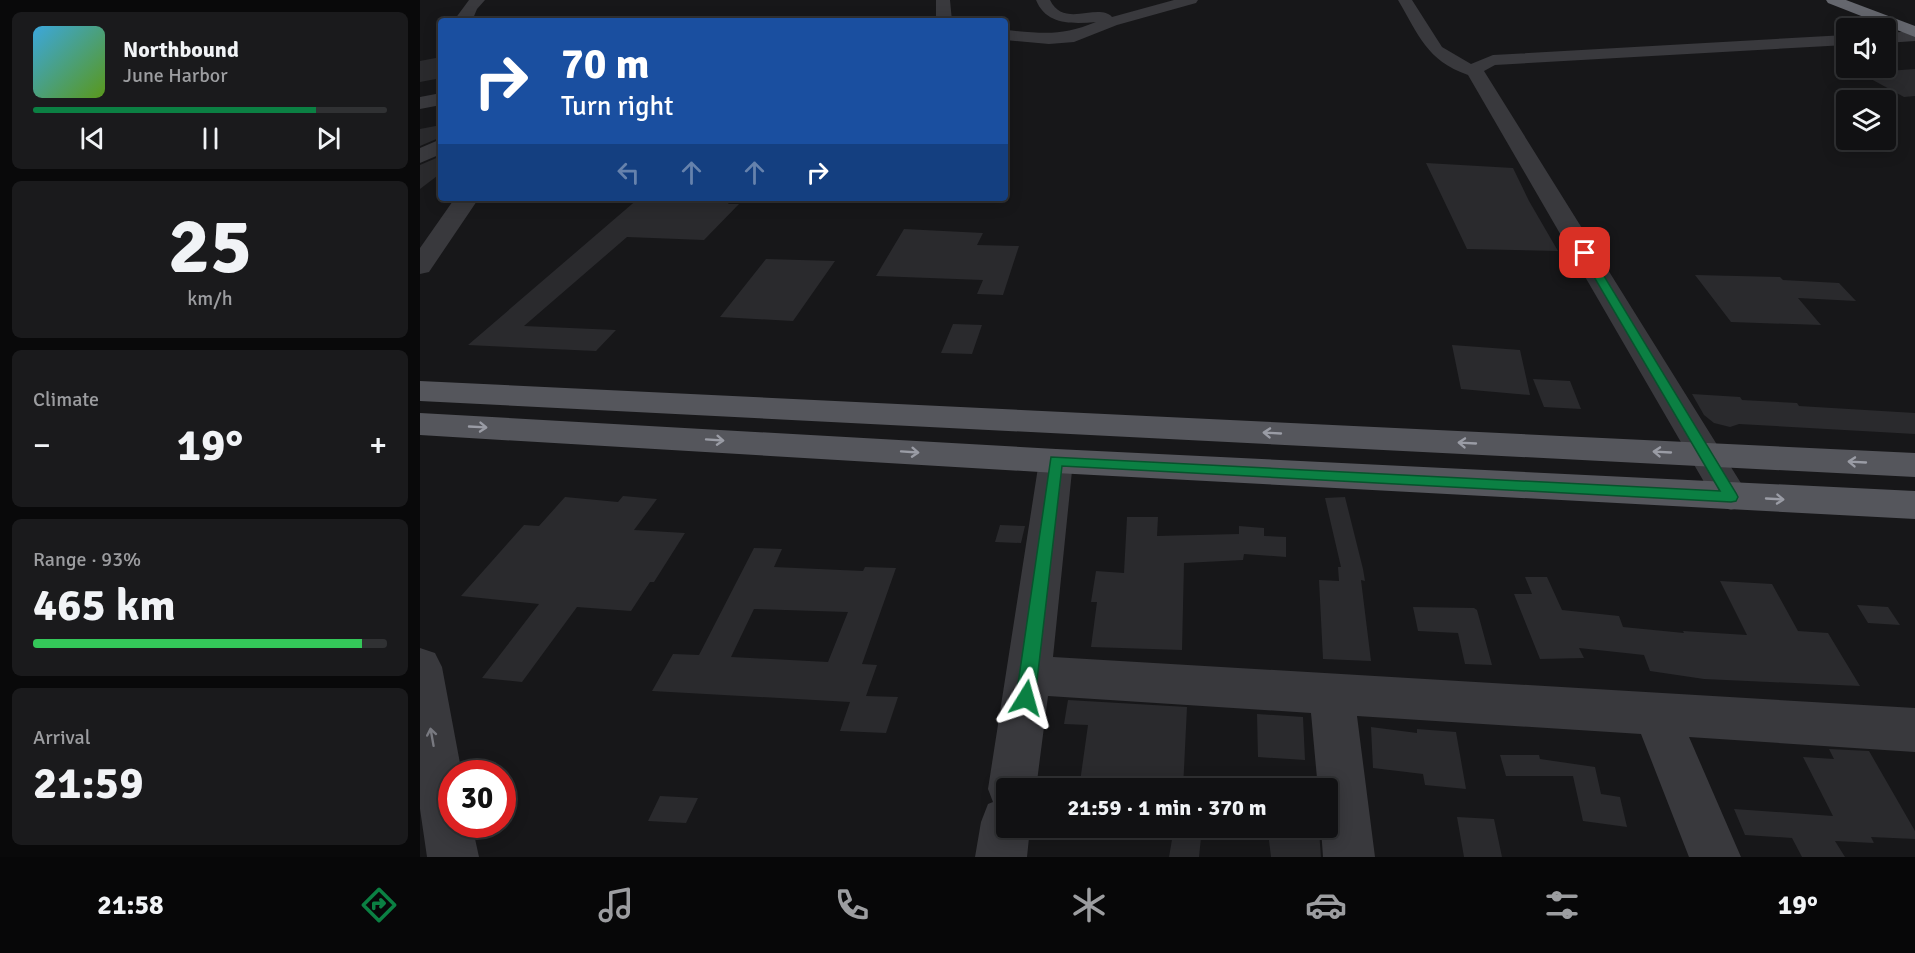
<!DOCTYPE html>
<meta charset="utf-8">
<style>
:root{--surface:#111113;--page:#1a1a1c;--text:#f1f3f6;--muted:#9c9da0;--line:#303133;--accent:#0b8043}
body{margin:0;font-family:Signika,sans-serif;background:var(--page);color:var(--text);height:100vh;display:flex;flex-direction:column;font-size:22px;white-space:nowrap}
*{box-sizing:border-box;margin:0}
p{font-size:20px;color:var(--muted)}
.icon{flex:none;width:33px;height:33px;fill:none;stroke:currentColor;stroke-width:2;stroke-linecap:round;stroke-linejoin:round}
.map{position:relative;flex:1;overflow:hidden}
.panel{display:flex;flex-direction:column;gap:12px;padding:12px;background:#09090a;width:420px}
.panel>*{flex:none}
.top-card{position:absolute;left:18px;top:18px;width:570px;height:183px;border-radius:6px;box-shadow:0 3px 15px #0003,0 0 0 2px var(--line);background:#1a4fa0;color:#fff;overflow:hidden}
.fabs{position:absolute;left:1416px;top:18px;display:grid;gap:12px}
.fabs a{display:grid;place-items:center;width:60px;height:60px;border-radius:6px;background:var(--surface);box-shadow:0 3px 15px #0003,0 0 0 2px var(--line);font-size:30px}
.speed{position:absolute;left:18px;top:760px;display:flex;gap:12px;font-size:30px;font-weight:700;text-align:center}
.speed>*{display:grid;place-content:center;width:78px;height:78px;border-radius:50%;background:var(--surface);box-shadow:0 3px 15px #0003,0 0 0 2px var(--line);line-height:1}
.speed .limit{border:9px solid #d22;background:#fff;color:#111}
.pin{position:absolute;display:grid;place-items:center;width:51px;height:51px;color:#fff;margin:-26px;border-radius:12px;box-shadow:0 3px 9px #0006}
.me{position:absolute;width:66px;margin:-33px;rotate:8deg;stroke-linejoin:round;filter:drop-shadow(0 0 4px #0008)}
.turn{display:flex;align-items:center;gap:21px;height:126px;padding:0 24px;font-size:27px}
.turn .icon{width:78px;height:78px;stroke-width:2.5}
.turn b{display:block;font-size:42px;line-height:51px}
.lanes{display:flex;align-items:center;height:57px;padding:0 24px;background:#0003;justify-content:center;gap:30px;direction:ltr}
.lanes .off{opacity:.35}
.big{font-size:45px;font-weight:800;line-height:1.1}
.panel .tile{flex:1;display:flex;flex-direction:column;justify-content:center;gap:9px;min-width:0;padding:0 21px;border-radius:9px;background:var(--page)}
.panel .dial{align-items:center;gap:0}
.dial b{font-size:78px;line-height:1}
.song{display:flex;align-items:center;gap:18px}
.cover{width:72px;height:72px;border-radius:9px;background:linear-gradient(135deg,hsl(200 70% 55%),hsl(90 70% 35%))}
.played{height:6px;border-radius:3px;background:linear-gradient(90deg,var(--accent) 80%,var(--line) 80%)}
.keys{display:flex;justify-content:space-around;direction:ltr}
.heat{display:flex;justify-content:space-between;align-items:center;font-size:33px;direction:ltr}
.charge{height:9px;border-radius:4px;background:linear-gradient(90deg,#34c759 93%,var(--line) 0)}
.trip{position:absolute;left:576px;top:778px;width:342px;height:60px;border-radius:6px;background:var(--surface);box-shadow:0 3px 15px #0003,0 0 0 2px var(--line);font-weight:800;line-height:60px;text-align:center}
.dock{display:flex;height:96px;justify-content:space-around;align-items:center;background:#070708;color:var(--muted)}
.dock .icon{width:42px;height:42px}
.dock .selected{color:var(--accent)}
.dock b{font-size:27px;color:var(--text)}
main{display:flex;flex:1;min-height:0}
.map>svg:first-child{display:block}
</style>
<main>
<section class="panel">
<div class="tile">
<div class="song"><i class="cover"></i><div><b>Northbound</b><p>June Harbor</p></div></div>
<div class="played"></div>
<div class="keys"><svg class="icon" aria-label="previous" viewBox="0 0 24 24"><path d="M18 5L8 12l10 7zM5 5v14"/></svg><svg class="icon" aria-label="pause" viewBox="0 0 24 24"><path d="M8 5v14M16 5v14"/></svg><svg class="icon" aria-label="next" viewBox="0 0 24 24"><path d="M6 5l10 7-10 7zM19 5v14"/></svg></div>
</div>
<div class="tile dial"><b>25</b><p>km/h</p></div>
<div class="tile"><p>Climate</p>
<div class="heat"><a>−</a><b class="big">19°</b><a>+</a></div>
</div>
<div class="tile"><p>Range · 93%</p><b class="big">465 km</b><div class="charge"></div></div>
<div class="tile"><p>Arrival</p><b class="big">21:59</b></div>
</section>
<div class="map">
<svg width="1495" height="857" viewBox="0 0 1495 857">
<rect width="100%" height="100%" fill="#171719"/>
<!-- building -->
<path fill="#2a2a2d" fill-rule="evenodd" d="M 21,57 L 21,78 L 0,82 L 0,61 Z
M 1495,69 L 1495,96 L 1484,97 L 1440,73 Z
M 21,125 L 21,137 L 0,146 L 0,129 Z
M 21,156 L 21,173 L 0,189 L 0,165 Z
M 1006,163 L 1093,168 L 1109,201 L 1138,251 L 1047,249 Z
M 219,198 L 310,201 L 308,204 L 319,204 L 284,240 L 207,237 L 104,326 L 196,330 L 176,351 L 48,345 Z
M 484,229 L 563,233 L 557,245 L 599,246 L 583,295 L 557,294 L 563,280 L 456,276 Z
M 346,259 L 415,261 L 373,321 L 300,317 Z
M 1275,275 L 1360,277 L 1363,280 L 1419,283 L 1436,301 L 1378,298 L 1401,325 L 1311,322 Z
M 533,324 L 562,325 L 552,354 L 521,353 Z
M 1032,345 L 1100,350 L 1110,395 L 1041,389 Z
M 1113,379 L 1150,381 L 1161,409 L 1124,407 Z
M 1272,394 L 1320,397 L 1322,400 L 1377,403 L 1379,406 L 1495,413 L 1495,434 L 1319,424 L 1310,427 L 1294,423 L 1284,415 Z
M 203,496 L 237,499 L 214,530 L 265,533 L 234,582 L 230,582 L 211,611 L 157,607 L 102,682 L 62,678 L 119,604 L 41,596 L 104,525 L 119,526 L 145,497 L 198,502 Z
M 925,497 L 943,569 L 945,581 L 941,580 L 951,661 L 903,659 L 899,580 L 919,581 L 918,567 L 921,567 L 905,498 Z
M 707,517 L 738,517 L 737,536 L 819,534 L 819,526 L 844,528 L 844,536 L 866,537 L 866,557 L 824,554 L 823,560 L 764,563 L 762,650 L 671,647 L 677,602 L 671,602 L 676,571 L 704,573 Z
M 580,525 L 605,526 L 601,543 L 575,542 Z
M 334,548 L 362,549 L 354,567 L 443,571 L 445,567 L 476,568 L 442,664 L 457,665 L 446,696 L 478,697 L 466,733 L 420,731 L 430,702 L 232,691 L 253,654 L 279,655 ZM 334,609 L 428,612 L 408,662 L 311,657 Z
M 1105,577 L 1127,577 L 1142,610 L 1199,616 L 1203,627 L 1264,633 L 1263,631 L 1327,635 L 1300,581 L 1352,584 L 1378,631 L 1408,633 L 1440,686 L 1284,679 L 1230,671 L 1224,655 L 1159,648 L 1164,658 L 1120,659 L 1094,594 L 1112,594 Z
M 1437,605 L 1468,607 L 1480,625 L 1448,623 Z
M 993,607 L 1054,608 L 1057,610 L 1072,665 L 1045,664 L 1038,633 L 998,631 Z
M 648,700 L 767,707 L 763,789 L 659,789 L 668,725 L 644,724 Z
M 837,714 L 883,717 L 885,760 L 838,757 Z
M 951,727 L 997,733 L 997,729 L 1036,732 L 1046,789 L 1005,785 L 1003,774 L 953,768 Z
M 1409,749 L 1449,751 L 1495,831 L 1495,839 L 1451,837 L 1454,843 L 1415,841 L 1425,857 L 1382,857 L 1372,838 L 1325,835 L 1314,809 L 1413,816 L 1383,757 L 1414,759 Z
M 1080,755 L 1119,755 L 1120,759 L 1175,767 L 1181,794 L 1200,797 L 1207,827 L 1163,821 L 1153,776 L 1086,776 Z
M 240,796 L 278,798 L 266,823 L 228,821 Z
M 1037,817 L 1074,819 L 1082,857 L 1044,857 Z
M 754,828 L 782,828 L 779,857 L 749,857 Z
M 899,831 L 901,857 L 851,857 L 848,832 Z"/>
<g fill="none" stroke-linecap="round" stroke-linejoin="round">
<!-- minor -->
<path fill="#39393d" fill-rule="evenodd" d="M 49,0 L 65,0 L 57,9 L 52,21 L 36,21 L 35,19 Z
M 516,0 L 530,0 L 532,21 L 516,21 Z
M 616,0 L 630,0 C 644,29 678,2 692,17 L 754,0 L 778,0 L 776,3 L 697,25 L 654,42 L 629,44 L 585,40 L 585,30 C 622,33 640,37 676,22 C 652,24 626,25 616,0 Z
M 978,0 L 992,0 L 1022,47 L 1051,64 L 1073,55 L 1426,35 L 1426,45 L 1075,65 L 1064,71 L 1324,488 L 1329,497 L 1324,506 L 1311,510 L 1298,506 L 1048,75 C 1006,60 999,35 978,0 Z
M 1495,31 L 1495,41 L 1466,43 L 1466,33 Z
M 21,93 L 21,105 L 0,109 L 0,97 Z
M 21,139 L 21,154 L 0,163 L 0,148 Z
M 35,198 L 59,198 L 9,272 L 0,274 L 0,248 Z
M 636,449 L 648,452 L 653,461 L 633,657 L 1495,708 L 1495,752 L 1269,737 L 1321,857 L 1269,857 L 1221,734 L 937,716 L 955,857 L 903,857 L 901,828 L 908,828 L 908,789 L 898,789 L 891,713 L 628,696 L 616,789 L 586,789 L 586,828 L 610,828 L 607,857 L 555,857 L 561,822 L 568,804 L 573,802 L 568,789 L 619,461 L 624,452 Z
M 0,648 L 15,653 L 22,667 L 42,774 L 32,774 L 32,825 L 52,825 L 59,857 L 7,857 L 0,809 Z"/>
<!-- major -->
<path fill="#55565c" fill-rule="evenodd" d="M 0,381 L 1495,453 L 1495,477 L 0,401 Z
M 0,413 L 636,449 L 1495,491 L 1495,519 L 636,473 L 0,435 Z"/>
<!-- highway -->
<path fill="#65676e" fill-rule="evenodd" d="M 1406,0 L 1426,0 L 1495,26 L 1495,37 L 1408,3 Z"/>
</g>
<!-- one-way arrows -->
<defs><path id="oneway-shaft" d="M-6 0H5M1.5-3L5.5 0L1.5 3" fill="none" stroke-width="1.6" stroke-linecap="round" stroke-linejoin="round" transform="scale(1.5)"/></defs>
<g stroke="#9a9ca5">
<use href="#oneway-shaft" transform="translate(58 427) rotate(3)"/>
<use href="#oneway-shaft" transform="translate(852 433) rotate(-177)"/>
<use href="#oneway-shaft" transform="translate(295 440) rotate(4)"/>
<use href="#oneway-shaft" transform="translate(1047 443) rotate(-177)"/>
<use href="#oneway-shaft" transform="translate(490 452) rotate(4)"/>
<use href="#oneway-shaft" transform="translate(1242 452) rotate(-177)"/>
<use href="#oneway-shaft" transform="translate(1437 462) rotate(-177)"/>
<use href="#oneway-shaft" transform="translate(1355 499) rotate(3)"/>
</g>
<use stroke="#787980" href="#oneway-shaft" transform="translate(12 737) rotate(-100)"/>
<!-- route -->
<path fill="#0b8043" stroke="#07532c" stroke-width="1.5" d="M 1165,249 L 1170,253 L 1316,493 L 1318,497 L 1316,501 L 1311,502 L 642,466 L 615,698 L 612,704 L 606,706 L 599,704 L 596,698 L 631,457 L 1300,491 L 1160,253 Z"/>
</svg>
<div class="fabs">
<a><svg class="icon" aria-label="sound" viewBox="0 0 24 24"><path d="M4 9h4l5-4v14l-5-4H4zM17 9q2 3 0 6"/></svg></a>
<a><svg class="icon" aria-label="layers" viewBox="0 0 24 24"><path d="M12 4l9 5-9 5-9-5zM3 14l9 5 9-5"/></svg></a>
</div>
<div class="speed"><div class="limit">30</div></div>
<div class="pin" style="left:1165px;top:253px;background:#d93025"><svg class="icon" aria-label="arrive" viewBox="0 0 24 24"><path d="M6 21V4h12l-3 4 3 4H6"/></svg></div>
<svg class="me" style="left:606px;top:698px" viewBox="-20 -20 40 40"><path d="M0-17L14 15 0 8-14 15z" fill="#0b8043" stroke="#fff" stroke-width="4"/></svg>
<div class="trip">21:59 · 1 min · 370 m</div>
<div class="top-card">
<div class="turn"><svg class="icon" aria-label="right" viewBox="0 0 24 24"><path d="M7 20v-9h11M14 6l5 5-5 5"/></svg><div><b>70 m</b>Turn right</div></div>
<div class="lanes"><svg class="icon off" aria-label="left" viewBox="0 0 24 24"><path d="M17 20v-9H6M10 6l-5 5 5 5"/></svg><svg class="icon off" aria-label="ahead" viewBox="0 0 24 24"><path d="M12 20V5M6 11l6-6 6 6"/></svg><svg class="icon off" aria-label="ahead" viewBox="0 0 24 24"><path d="M12 20V5M6 11l6-6 6 6"/></svg><svg class="icon" aria-label="right" viewBox="0 0 24 24"><path d="M7 20v-9h11M14 6l5 5-5 5"/></svg></div>
</div>
</div>
</main>
<nav class="dock">
<b>21:58</b>
<svg class="icon selected" aria-label="directions" viewBox="0 0 24 24"><path d="M12 3l9 9-9 9-9-9zM9 14v-3h6M13 9l2 2-2 2"/></svg>
<svg class="icon" aria-label="music" viewBox="0 0 24 24"><path d="M9 18V5l10-2v13"/><circle cx="6" cy="18" r="3"/><circle cx="16" cy="16" r="3"/></svg>
<svg class="icon" aria-label="phone" viewBox="0 0 24 24"><path d="M5 4h4l2 5-3 2q2 4 5 5l2-3 5 2v4C11 20 4 13 5 4z"/></svg>
<svg class="icon" aria-label="climate" viewBox="0 0 24 24"><path d="M12 3v18M4 7l16 10M4 17L20 7"/></svg>
<svg class="icon" aria-label="car" viewBox="0 0 24 24"><path d="M5 17H2v-5l4-1 3-4h7l3 4 3 1v5h-3M9 17h6M6 11h13"/><circle cx="7" cy="17" r="2"/><circle cx="17" cy="17" r="2"/></svg>
<svg class="icon" aria-label="filters" viewBox="0 0 24 24"><path d="M4 7h16M4 17h16"/><circle cx="9" cy="7" r="2"/><circle cx="15" cy="17" r="2"/></svg>
<b>19°</b>
</nav>
